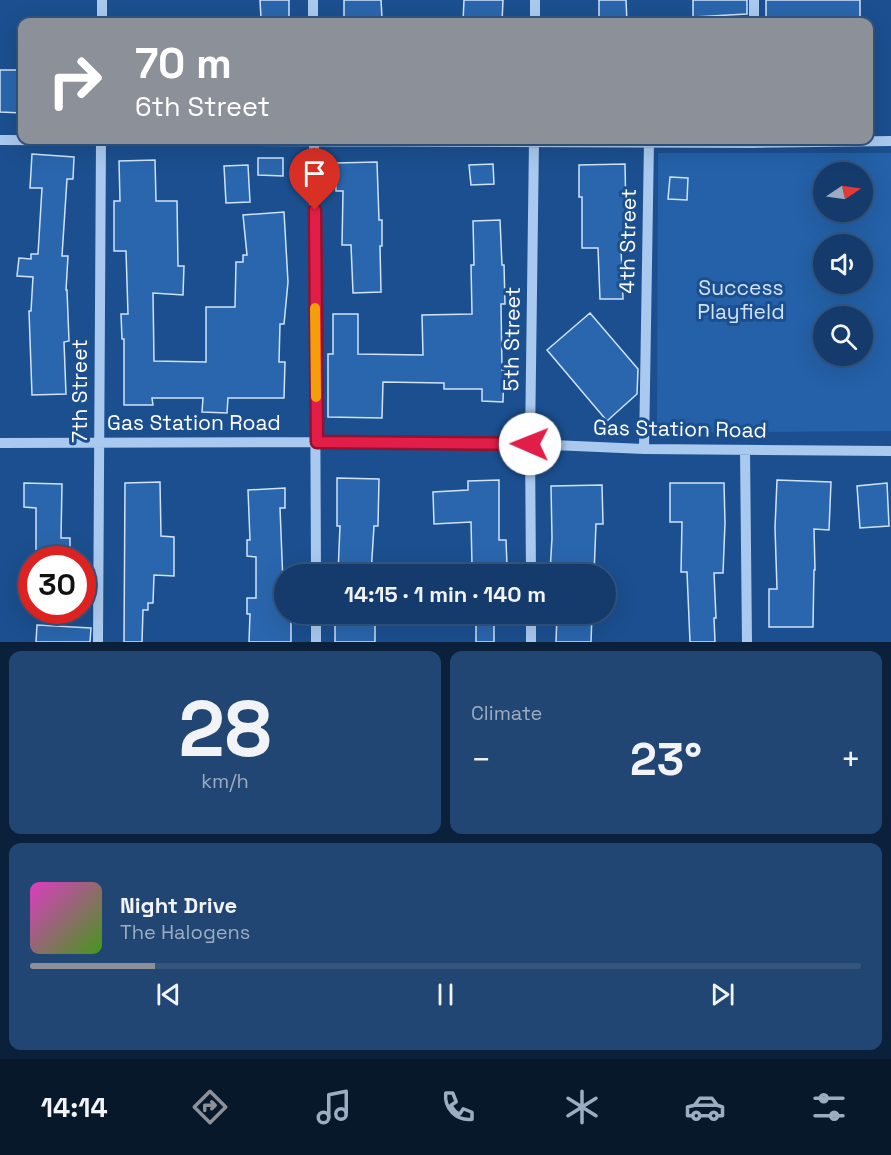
<!DOCTYPE html>
<meta charset="utf-8">
<style>
:root{--surface:#143b6b;--page:#214673;--text:#f1f3f6;--muted:#9dadc1;--line:#33557e;--accent:#8c9099}
body{margin:0;font-family:"Space Grotesk",sans-serif;background:var(--page);color:var(--text);height:100vh;display:flex;flex-direction:column;font-size:22px;white-space:nowrap}
*{box-sizing:border-box;margin:0}
p{font-size:20px;color:var(--muted)}
.icon{flex:none;width:33px;height:33px;fill:none;stroke:currentColor;stroke-width:2;stroke-linecap:round;stroke-linejoin:round}
.map{position:relative;height:642px;overflow:hidden}
.drawer{display:flex;flex-direction:column;gap:9px;padding:9px;background:#0b203b;flex:1}
.drawer>*{flex:none}
.guide{position:absolute;left:18px;top:18px;width:855px;height:126px;border-radius:12px;box-shadow:0 6px 24px #0002,0 0 0 2px var(--line);background:#8c9099;color:#fff;overflow:hidden}
.needle{width:39px;rotate:77deg}
.buttons{position:absolute;left:813px;top:162px;display:grid;gap:12px}
.buttons a{display:grid;place-items:center;width:60px;height:60px;border-radius:50%;background:var(--surface);box-shadow:0 6px 24px #0002,0 0 0 2px var(--line);font-size:30px}
.speed{position:absolute;left:18px;top:546px;display:flex;gap:12px;font-size:30px;font-weight:700;text-align:center}
.speed>*{display:grid;place-content:center;width:78px;height:78px;border-radius:50%;background:var(--surface);box-shadow:0 6px 24px #0002,0 0 0 2px var(--line);line-height:1}
.speed .limit{border:9px solid #d22;background:#fff;color:#111}
.pin{position:absolute;display:grid;place-items:center;width:51px;height:51px;color:#fff;margin:-62px -26px;border-radius:50% 50% 50% 0;rotate:-45deg;box-shadow:0 0 6px #0007}
.pin .icon{rotate:45deg}
.me{position:absolute;width:66px;margin:-33px;rotate:271deg;stroke-linejoin:round;filter:drop-shadow(0 0 4px #0008)}
.turn{display:flex;align-items:center;gap:21px;height:126px;padding:0 18px;font-size:27px}
.turn .icon{width:78px;height:78px;stroke-width:2.5}
.turn b{display:block;font-size:42px;line-height:51px}
.big{font-size:45px;font-weight:600;line-height:1.1}
.drawer .tile{flex:1;display:flex;flex-direction:column;justify-content:center;gap:9px;min-width:0;padding:0 21px;border-radius:12px;background:var(--page)}
.drawer .dial{align-items:center;gap:0}
.dial b{font-size:78px;line-height:1}
.song{display:flex;align-items:center;gap:18px}
.cover{width:72px;height:72px;border-radius:9px;background:linear-gradient(135deg,hsl(310 70% 55%),hsl(100 70% 35%))}
.played{height:6px;border-radius:3px;background:linear-gradient(90deg,var(--accent) 15%,var(--line) 15%)}
.keys{display:flex;justify-content:space-around;direction:ltr}
.heat{display:flex;justify-content:space-between;align-items:center;font-size:33px;direction:ltr}
.drawer .tiles{flex:1;display:grid;gap:9px;grid-template-columns:1fr 1fr}
.tile:last-child{grid-column:span 2}
.trip{position:absolute;left:274px;top:564px;width:342px;height:60px;border-radius:30px;background:var(--surface);box-shadow:0 6px 24px #0002,0 0 0 2px var(--line);font-weight:600;line-height:60px;text-align:center}
.dock{display:flex;height:96px;justify-content:space-around;align-items:center;background:#08182b;color:var(--muted)}
.dock .icon{width:42px;height:42px}
.dock .current{color:var(--accent)}
.dock b{font-size:27px;color:var(--text)}
.map>svg:first-child{display:block}
</style>
<div class="map">
<svg width="891" height="642" viewBox="0 0 891 642">
<rect width="100%" height="100%" fill="#1b4f8f"/>
<!-- green -->
<path fill="#2461a8" fill-rule="evenodd" d="M 658,153 L 891,153 L 891,431 L 657,433 ZM 824,172 L 862,172 L 862,212 L 824,212 ZM 824,244 L 862,244 L 862,284 L 824,284 ZM 824,316 L 862,316 L 862,356 L 824,356 Z"/>
<!-- building -->
<path fill="#2a66ad" stroke="#cfe3fa" stroke-width="1.5" d="M 260,0 L 289,0 L 289,17 L 261,18 Z
M 344,0 L 381,0 L 382,18 L 344,18 Z
M 464,0 L 503,0 L 502,22 L 463,22 Z
M 599,0 L 626,0 L 627,22 L 599,22 Z
M 693,0 L 747,0 L 747,14 L 693,17 Z
M 766,0 L 860,0 L 860,22 L 766,22 Z
M 0,70 L 22,70 L 22,113 L 0,112 Z
M 32,154 L 74,157 L 73,179 L 67,179 L 62,256 L 68,256 L 66,290 L 67,290 L 69,341 L 64,342 L 66,394 L 32,395 L 29,311 L 31,311 L 33,277 L 17,276 L 19,258 L 31,259 L 31,254 L 38,254 L 42,188 L 30,188 Z
M 258,158 L 283,158 L 283,176 L 258,175 Z
M 155,160 L 156,201 L 177,201 L 178,266 L 184,266 L 183,295 L 153,293 L 154,361 L 206,362 L 206,307 L 235,307 L 236,262 L 243,262 L 243,255 L 247,255 L 243,215 L 284,212 L 288,282 L 284,324 L 280,324 L 279,362 L 285,362 L 284,398 L 228,398 L 227,413 L 202,412 L 203,398 L 152,398 L 153,405 L 124,405 L 124,339 L 122,339 L 121,314 L 128,314 L 126,251 L 114,251 L 114,201 L 120,201 L 119,161 Z
M 377,162 L 379,220 L 382,220 L 382,246 L 380,246 L 381,292 L 353,293 L 351,245 L 342,245 L 343,191 L 336,191 L 335,163 Z
M 493,164 L 494,184 L 471,185 L 469,165 Z
M 625,164 L 626,214 L 630,213 L 630,248 L 621,248 L 623,299 L 600,299 L 598,248 L 582,248 L 582,197 L 579,197 L 579,165 Z
M 248,165 L 250,202 L 226,203 L 224,166 Z
M 670,177 L 688,178 L 687,200 L 668,199 Z
M 500,220 L 502,265 L 504,265 L 505,304 L 501,304 L 502,370 L 504,370 L 503,402 L 482,401 L 482,389 L 444,389 L 444,383 L 383,382 L 382,418 L 328,417 L 328,354 L 333,354 L 333,314 L 358,314 L 358,354 L 423,355 L 422,315 L 472,314 L 471,265 L 474,265 L 473,221 Z
M 590,313 L 638,369 L 637,394 L 607,421 L 547,350 Z
M 337,478 L 379,479 L 378,526 L 374,526 L 371,574 L 338,573 L 340,526 L 337,526 Z
M 499,480 L 499,540 L 506,540 L 507,565 L 472,565 L 471,522 L 434,524 L 433,492 L 468,490 L 468,481 Z
M 777,480 L 831,482 L 829,530 L 814,529 L 815,570 L 814,570 L 813,627 L 769,627 L 769,589 L 777,589 L 775,528 Z
M 160,482 L 161,536 L 174,537 L 174,576 L 154,575 L 153,603 L 148,603 L 148,610 L 143,610 L 142,642 L 124,642 L 125,483 Z
M 24,483 L 62,484 L 61,538 L 70,538 L 70,558 L 64,558 L 63,560 L 36,560 L 36,508 L 24,507 Z
M 670,483 L 724,483 L 725,523 L 723,573 L 714,573 L 716,618 L 714,618 L 715,642 L 690,642 L 687,572 L 681,572 L 682,522 L 670,522 Z
M 887,483 L 889,526 L 860,528 L 857,486 Z
M 602,485 L 603,524 L 596,524 L 594,574 L 550,572 L 552,538 L 551,486 Z
M 285,488 L 285,508 L 280,508 L 283,583 L 285,583 L 285,614 L 299,614 L 299,615 L 291,615 L 291,642 L 249,642 L 250,614 L 247,614 L 247,598 L 256,598 L 256,557 L 247,556 L 247,540 L 250,540 L 248,490 Z
M 335,614 L 375,614 L 375,642 L 335,642 Z
M 476,614 L 494,614 L 494,642 L 476,642 Z
M 557,614 L 592,614 L 591,642 L 556,642 Z
M 37,625 L 91,628 L 90,642 L 36,642 Z"/>
<g fill="none" stroke-linecap="round" stroke-linejoin="round">
<!-- minor -->
<path stroke="#a9c9ee" stroke-width="10" d="M 313,0 L 313,22
M 102,22 L 102,0
M 535,22 L 535,0
M 754,22 L 754,0
M 0,140 L 753,143 L 891,141
M 314,140 L 316,574
M 0,443 L 317,442 L 530,444 L 644,449 L 891,451
M 644,449 L 649,141
M 745,450 L 747,642
M 531,574 L 530,444 L 534,140
M 531,614 L 531,642
M 98,642 L 101,140
M 316,642 L 316,614"/>
</g>
<g fill="none" stroke-linecap="round" stroke-linejoin="round">
<!-- route casing -->
<g stroke="#92132f" stroke-width="15">
<path id="route" d="M 315,210 L 317,442 L 530,444"/>
</g>
<!-- route -->
<use href="#route" stroke="#e11d48" stroke-width="10"/>
<!-- slow -->
<path stroke="#f59e0b" stroke-width="10" d="M 315,308 L 316,397"/>
</g>
<g text-anchor="middle" stroke-width="6" stroke-linejoin="round" paint-order="stroke">
<!-- street labels -->
<g font-size="21" fill="#fff" stroke="#1b4f8f">
<text transform="translate(628 241) rotate(-89)" y="7">4th Street</text>
<text transform="translate(512 339) rotate(-89)" y="7">5th Street</text>
<text transform="translate(80 391) rotate(-90)" y="7">7th Street</text>
<text x="194" y="430">Gas Station Road</text>
<text transform="translate(680 429) rotate(1)" y="7">Gas Station Road</text>
</g>
<!-- park labels -->
<g font-size="21" fill="#cfe3fa" stroke="#1b4f8f">
<text x="741" y="295">Success<tspan x="741" dy="24">Playfield</tspan></text>
</g>
</g>
</svg>
<div class="buttons">
<a><svg class="needle" viewBox="-14 -14 28 28"><path d="M0-13l5 13h-10z" fill="#e53935"/><path d="M0 13l5-13h-10z" fill="#9dadc1"/></svg></a>
<a><svg class="icon" aria-label="sound" viewBox="0 0 24 24"><path d="M4 9h4l5-4v14l-5-4H4zM17 9q2 3 0 6"/></svg></a>
<a><svg class="icon" aria-label="search" viewBox="0 0 24 24"><circle cx="10" cy="10" r="6"/><path d="M15 15l6 6"/></svg></a>
</div>
<div class="speed"><div class="limit">30</div></div>
<div class="pin" style="left:315px;top:210px;background:#d93025"><svg class="icon" aria-label="arrive" viewBox="0 0 24 24"><path d="M6 21V4h12l-3 4 3 4H6"/></svg></div>
<svg class="me" style="left:530px;top:444px" viewBox="-20 -20 40 40"><circle r="19" fill="#fff"/><path d="M0-13L10 11 0 6-10 11z" fill="#e11d48"/></svg>
<div class="trip">14:15 · 1 min · 140 m</div>
<div class="guide">
<div class="turn"><svg class="icon" aria-label="right" viewBox="0 0 24 24"><path d="M7 20v-9h11M14 6l5 5-5 5"/></svg><div><b>70 m</b>6th Street</div></div>
</div>
</div>
<section class="drawer">
<div class="tiles">
<div class="tile dial"><b>28</b><p>km/h</p></div>
<div class="tile"><p>Climate</p>
<div class="heat"><a>−</a><b class="big">23°</b><a>+</a></div>
</div>
<div class="tile">
<div class="song"><i class="cover"></i><div><b>Night Drive</b><p>The Halogens</p></div></div>
<div class="played"></div>
<div class="keys"><svg class="icon" aria-label="previous" viewBox="0 0 24 24"><path d="M18 5L8 12l10 7zM5 5v14"/></svg><svg class="icon" aria-label="pause" viewBox="0 0 24 24"><path d="M8 5v14M16 5v14"/></svg><svg class="icon" aria-label="next" viewBox="0 0 24 24"><path d="M6 5l10 7-10 7zM19 5v14"/></svg></div>
</div>
</div>
</section>
<nav class="dock">
<b>14:14</b>
<svg class="icon current" aria-label="directions" viewBox="0 0 24 24"><path d="M12 3l9 9-9 9-9-9zM9 14v-3h6M13 9l2 2-2 2"/></svg>
<svg class="icon" aria-label="music" viewBox="0 0 24 24"><path d="M9 18V5l10-2v13"/><circle cx="6" cy="18" r="3"/><circle cx="16" cy="16" r="3"/></svg>
<svg class="icon" aria-label="phone" viewBox="0 0 24 24"><path d="M5 4h4l2 5-3 2q2 4 5 5l2-3 5 2v4C11 20 4 13 5 4z"/></svg>
<svg class="icon" aria-label="climate" viewBox="0 0 24 24"><path d="M12 3v18M4 7l16 10M4 17L20 7"/></svg>
<svg class="icon" aria-label="car" viewBox="0 0 24 24"><path d="M5 17H2v-5l4-1 3-4h7l3 4 3 1v5h-3M9 17h6M6 11h13"/><circle cx="7" cy="17" r="2"/><circle cx="17" cy="17" r="2"/></svg>
<svg class="icon" aria-label="filters" viewBox="0 0 24 24"><path d="M4 7h16M4 17h16"/><circle cx="9" cy="7" r="2"/><circle cx="15" cy="17" r="2"/></svg>
</nav>
